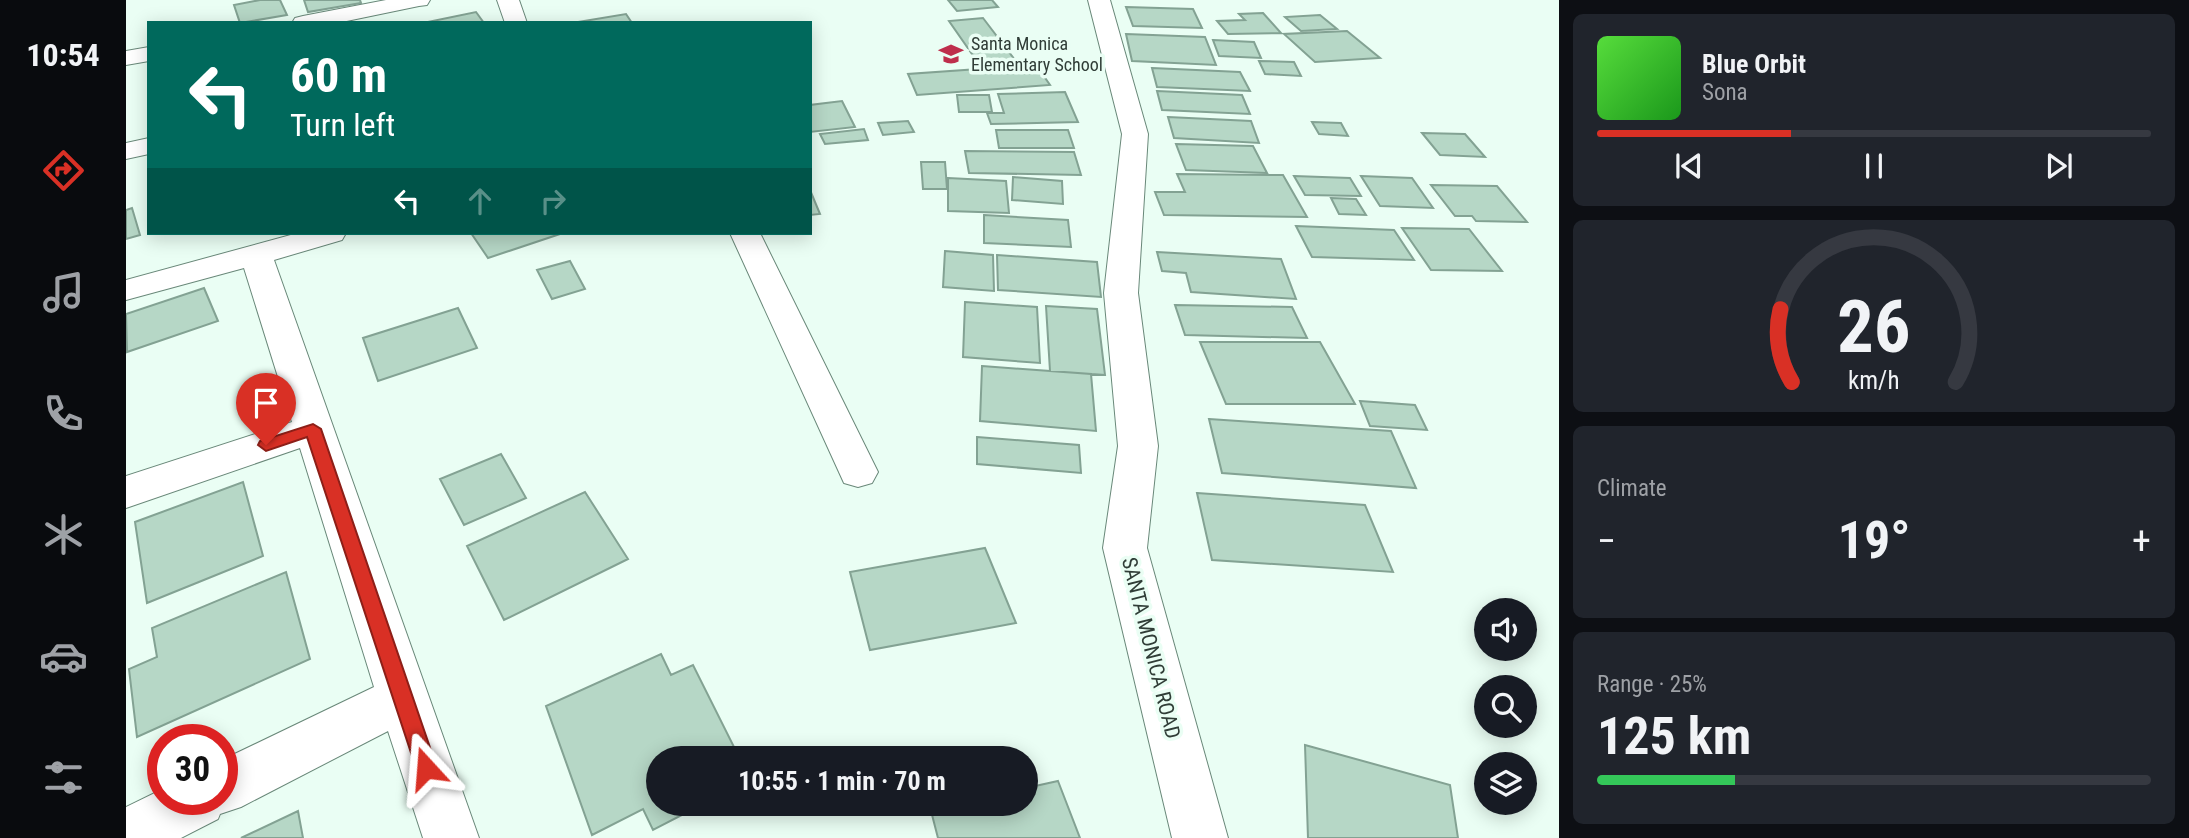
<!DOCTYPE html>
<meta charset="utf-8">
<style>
:root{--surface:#171b24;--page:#20242c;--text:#f1f3f6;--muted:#9ea1a6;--line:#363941;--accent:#d93025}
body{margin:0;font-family:"Roboto Condensed",sans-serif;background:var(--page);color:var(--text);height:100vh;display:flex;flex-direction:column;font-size:26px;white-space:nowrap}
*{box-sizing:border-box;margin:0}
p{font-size:23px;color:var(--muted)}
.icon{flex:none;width:38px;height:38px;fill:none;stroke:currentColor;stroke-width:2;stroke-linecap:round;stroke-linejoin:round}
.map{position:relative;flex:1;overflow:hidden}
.panel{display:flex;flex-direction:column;gap:14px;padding:14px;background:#0d0f14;width:630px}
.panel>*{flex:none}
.banner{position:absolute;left:21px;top:21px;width:665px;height:214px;border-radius:0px;box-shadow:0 4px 18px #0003;background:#00695c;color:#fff;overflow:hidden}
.buttons{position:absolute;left:1348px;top:598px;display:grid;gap:14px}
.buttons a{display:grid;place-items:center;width:63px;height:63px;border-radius:50%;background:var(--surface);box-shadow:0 4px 18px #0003;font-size:35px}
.speed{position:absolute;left:21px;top:724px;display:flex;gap:14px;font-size:35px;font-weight:700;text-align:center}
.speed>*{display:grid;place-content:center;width:91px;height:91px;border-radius:50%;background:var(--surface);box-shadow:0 4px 18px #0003;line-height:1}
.speed .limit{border:10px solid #d22;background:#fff;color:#111}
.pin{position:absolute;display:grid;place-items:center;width:60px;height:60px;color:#fff;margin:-72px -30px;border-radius:50% 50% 50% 0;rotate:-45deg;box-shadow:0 0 7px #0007}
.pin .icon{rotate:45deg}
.me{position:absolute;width:77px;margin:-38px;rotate:341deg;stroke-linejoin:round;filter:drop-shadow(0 0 5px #0008)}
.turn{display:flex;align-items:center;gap:24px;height:147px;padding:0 28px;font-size:32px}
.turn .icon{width:91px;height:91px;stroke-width:2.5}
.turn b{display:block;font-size:49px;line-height:60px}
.lanes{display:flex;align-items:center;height:66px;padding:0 28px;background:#0003;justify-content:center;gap:35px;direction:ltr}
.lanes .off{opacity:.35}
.big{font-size:52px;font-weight:700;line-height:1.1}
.panel .widget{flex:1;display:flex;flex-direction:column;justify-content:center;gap:10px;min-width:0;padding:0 24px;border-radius:10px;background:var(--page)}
.panel .dial{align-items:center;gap:0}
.dial svg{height:182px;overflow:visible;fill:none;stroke:var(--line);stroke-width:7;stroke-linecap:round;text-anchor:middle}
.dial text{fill:var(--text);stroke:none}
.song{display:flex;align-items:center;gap:21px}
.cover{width:84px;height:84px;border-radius:10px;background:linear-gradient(135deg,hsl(110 70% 55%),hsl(120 70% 35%))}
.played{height:7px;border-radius:4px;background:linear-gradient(90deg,var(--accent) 35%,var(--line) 35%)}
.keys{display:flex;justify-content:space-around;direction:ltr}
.heat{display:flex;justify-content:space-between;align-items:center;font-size:38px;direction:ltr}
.charge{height:10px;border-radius:5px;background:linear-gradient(90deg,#34c759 25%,var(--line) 0)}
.trip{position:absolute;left:520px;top:746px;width:392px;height:70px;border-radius:35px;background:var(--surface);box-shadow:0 4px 18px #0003;font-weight:700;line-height:70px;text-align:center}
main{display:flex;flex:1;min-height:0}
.menu{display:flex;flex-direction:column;width:126px;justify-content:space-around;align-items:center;background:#090b0e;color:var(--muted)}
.menu .icon{width:49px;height:49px}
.menu .selected{color:var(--accent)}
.menu b{font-size:32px;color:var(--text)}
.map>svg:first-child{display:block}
</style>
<main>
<nav class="menu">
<b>10:54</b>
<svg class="icon selected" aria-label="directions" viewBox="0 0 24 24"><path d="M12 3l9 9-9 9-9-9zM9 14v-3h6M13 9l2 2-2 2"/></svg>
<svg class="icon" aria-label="music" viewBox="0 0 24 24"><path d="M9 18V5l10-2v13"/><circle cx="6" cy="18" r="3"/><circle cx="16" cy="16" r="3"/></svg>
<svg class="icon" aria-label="phone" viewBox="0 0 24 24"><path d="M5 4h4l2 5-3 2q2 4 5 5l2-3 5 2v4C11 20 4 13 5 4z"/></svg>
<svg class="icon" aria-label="climate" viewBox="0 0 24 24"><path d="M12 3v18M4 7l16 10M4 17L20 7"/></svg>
<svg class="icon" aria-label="car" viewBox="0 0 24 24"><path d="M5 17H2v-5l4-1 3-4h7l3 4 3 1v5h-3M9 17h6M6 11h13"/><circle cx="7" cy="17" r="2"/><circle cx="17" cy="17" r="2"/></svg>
<svg class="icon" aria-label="filters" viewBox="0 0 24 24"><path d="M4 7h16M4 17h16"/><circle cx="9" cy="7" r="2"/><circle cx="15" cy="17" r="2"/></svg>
</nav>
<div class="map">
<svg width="1433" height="838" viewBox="0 0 1433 838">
<rect width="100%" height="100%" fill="#eafef4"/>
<!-- building -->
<path fill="#b6d7c6" stroke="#83a293" stroke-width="2" d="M 134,0 L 154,0 L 161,15 L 114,23 L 108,5 Z
M 178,0 L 234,0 L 235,3 L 182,12 Z
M 822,0 L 866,0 L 872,7 L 831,11 Z
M 1000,7 L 1067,9 L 1076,28 L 1007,26 Z
M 350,12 L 358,23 L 297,23 Z
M 1137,13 L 1155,33 L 1102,34 L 1091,21 L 1119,20 L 1113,14 Z
M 500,14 L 506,23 L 446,23 Z
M 1194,15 L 1211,29 L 1175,31 L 1159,17 Z
M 857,18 L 892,64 L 855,67 L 823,21 Z
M 1221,31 L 1254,58 L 1189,62 L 1158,34 Z
M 1000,34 L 1079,37 L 1090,65 L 1006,61 Z
M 1087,40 L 1128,42 L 1135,58 L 1093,56 Z
M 1133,61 L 1168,62 L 1175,76 L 1139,74 Z
M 910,65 L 924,85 L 791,95 L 782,74 Z
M 1026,68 L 1114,72 L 1124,91 L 1031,87 Z
M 1031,91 L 1116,95 L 1124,114 L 1036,110 Z
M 939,92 L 952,122 L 865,124 L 861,113 L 878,113 L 872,94 Z
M 831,95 L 863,95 L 866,112 L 833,112 Z
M 716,101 L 729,127 L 684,132 L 684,105 Z
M 1042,117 L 1125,121 L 1133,143 L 1048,138 Z
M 782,121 L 788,132 L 757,135 L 752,123 Z
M 1186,122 L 1215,123 L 1222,136 L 1193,134 Z
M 738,129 L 742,140 L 699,144 L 694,134 Z
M 870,130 L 942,130 L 948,148 L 873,148 Z
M 1296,133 L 1339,134 L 1359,157 L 1314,155 Z
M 1050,144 L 1127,146 L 1141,173 L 1060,170 Z
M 839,151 L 948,152 L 955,175 L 843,173 Z
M 795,162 L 819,162 L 821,189 L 797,189 Z
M 1051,174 L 1157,175 L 1181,217 L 1038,215 L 1029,192 L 1059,192 Z
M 1168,176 L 1224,178 L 1235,196 L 1179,195 Z
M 1235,176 L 1286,178 L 1307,208 L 1254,206 Z
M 887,177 L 936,181 L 937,204 L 886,200 Z
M 822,178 L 880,181 L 883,213 L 822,211 Z
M 1305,185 L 1371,186 L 1401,222 L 1350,221 L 1346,216 L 1329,216 Z
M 684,190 L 694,214 L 684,215 Z
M 1205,198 L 1230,199 L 1240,215 L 1213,214 Z
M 6,208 L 14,235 L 0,239 L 0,210 Z
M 858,215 L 942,220 L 945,247 L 858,243 Z
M 1170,226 L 1268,230 L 1288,260 L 1186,257 Z
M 1276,228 L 1343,229 L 1376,271 L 1305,270 Z
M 345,233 L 437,233 L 362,258 Z
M 819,251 L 867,255 L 868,291 L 817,287 Z
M 1031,252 L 1155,259 L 1170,299 L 1065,292 L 1060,273 L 1036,271 Z
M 871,255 L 971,262 L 975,297 L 872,290 Z
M 444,261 L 459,289 L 426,299 L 411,270 Z
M 78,288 L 92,321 L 1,352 L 0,314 Z
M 839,302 L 911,307 L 914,363 L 837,357 Z
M 1049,305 L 1166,307 L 1181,338 L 1059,335 Z
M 920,306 L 971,309 L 979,375 L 924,371 Z
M 332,308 L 351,348 L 252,381 L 237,338 Z
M 1074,342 L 1194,342 L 1229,404 L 1100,404 Z
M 856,366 L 965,374 L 970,431 L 854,421 Z
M 1234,401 L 1289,405 L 1301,430 L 1244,426 Z
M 1083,419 L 1265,431 L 1290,488 L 1096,473 Z
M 851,437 L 953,445 L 955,473 L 851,464 Z
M 375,454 L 400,498 L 338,525 L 314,479 Z
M 117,482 L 137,556 L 21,603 L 9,522 Z
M 459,492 L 502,559 L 378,620 L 341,546 Z
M 1071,493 L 1239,505 L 1267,572 L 1086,560 Z
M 859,548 L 890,623 L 744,650 L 724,572 Z
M 160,572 L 184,659 L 11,737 L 3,669 L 31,657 L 26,628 Z
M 535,654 L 545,675 L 567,665 L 608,747 L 585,758 L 532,758 L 532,803 L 579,803 L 527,830 L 517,809 L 466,835 L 420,706 Z
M 1179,745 L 1324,785 L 1332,838 L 1182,838 Z
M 932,781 L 954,838 L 812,838 L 804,807 L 824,803 L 900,803 L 900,788 Z
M 172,811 L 177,838 L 115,838 Z"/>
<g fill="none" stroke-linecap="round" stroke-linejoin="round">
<!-- street casing -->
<g stroke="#698879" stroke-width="2">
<path id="street" d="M 260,0 L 304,0 L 301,5 L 293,6 L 211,23 L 166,23 L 169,18 L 177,16 Z
M 371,0 L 393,0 L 401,23 L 379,23 Z
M 23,47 L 23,61 L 0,65 L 0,51 Z
M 23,138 L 23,154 L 0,159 L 0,143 Z
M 172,233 L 220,233 L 216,240 L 148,260 L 353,838 L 297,838 L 262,731 L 115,807 L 94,814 L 92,819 L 55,838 L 0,838 L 0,807 L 37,789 L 37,800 L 96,800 L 96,760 L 248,687 L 174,448 L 0,508 L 0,476 L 166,422 L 118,268 L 0,300 L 0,280 Z
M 604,233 L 634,233 L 752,472 L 746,483 L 732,487 L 718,483 Z"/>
</g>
<!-- secondary casing -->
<g stroke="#698879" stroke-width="2">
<path id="secondary" d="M 962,0 L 984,0 L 1022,134 L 1012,293 L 1032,446 L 1021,548 L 1102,838 L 1046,838 L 977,548 L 992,446 L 978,293 L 996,134 Z"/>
</g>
<!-- street -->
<use href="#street" fill="#fff" fill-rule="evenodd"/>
<!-- secondary -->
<use href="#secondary" fill="#fff" fill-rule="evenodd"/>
</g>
<!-- route -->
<path fill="#d93025" stroke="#8d1f18" stroke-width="2" d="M 187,424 L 195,429 L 311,768 L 308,776 L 300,779 L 293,776 L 290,768 L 181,437 L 140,451 L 132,445 L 134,441 Z"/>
<!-- icons -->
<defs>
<g id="school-bare" transform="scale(1.89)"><path d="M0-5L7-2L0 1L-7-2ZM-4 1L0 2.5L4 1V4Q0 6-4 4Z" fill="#be2e4c" stroke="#eafef4" stroke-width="2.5" paint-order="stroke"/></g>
</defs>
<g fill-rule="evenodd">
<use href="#school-bare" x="825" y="54"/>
</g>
<g text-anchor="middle" stroke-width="7" stroke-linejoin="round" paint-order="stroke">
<!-- far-poi labels -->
<g font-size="18" fill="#303d37" stroke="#eafef4" text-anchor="start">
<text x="845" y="50">Santa Monica<tspan x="845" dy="21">Elementary School</tspan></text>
</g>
<!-- street labels -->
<g font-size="21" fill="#303d37" stroke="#eafef4">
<text transform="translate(1025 648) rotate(76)" y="7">SANTA MONICA ROAD</text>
</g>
</g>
</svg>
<div class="buttons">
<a><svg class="icon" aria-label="sound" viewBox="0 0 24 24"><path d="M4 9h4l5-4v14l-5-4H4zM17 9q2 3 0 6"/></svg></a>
<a><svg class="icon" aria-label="search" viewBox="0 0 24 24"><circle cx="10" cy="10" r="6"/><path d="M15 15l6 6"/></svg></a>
<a><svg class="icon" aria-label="layers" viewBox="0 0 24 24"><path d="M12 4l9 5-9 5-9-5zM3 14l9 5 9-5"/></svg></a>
</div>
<div class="speed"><div class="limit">30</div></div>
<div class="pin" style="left:140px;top:445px;background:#d93025"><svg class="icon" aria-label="arrive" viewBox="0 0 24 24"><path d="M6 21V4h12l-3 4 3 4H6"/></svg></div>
<svg class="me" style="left:300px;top:768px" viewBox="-20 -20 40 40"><path d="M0-17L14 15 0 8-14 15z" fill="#d93025" stroke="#fff" stroke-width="4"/></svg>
<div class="trip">10:55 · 1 min · 70 m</div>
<div class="banner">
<div class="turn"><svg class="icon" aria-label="left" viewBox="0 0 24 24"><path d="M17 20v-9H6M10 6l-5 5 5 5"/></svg><div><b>60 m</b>Turn left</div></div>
<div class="lanes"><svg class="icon" aria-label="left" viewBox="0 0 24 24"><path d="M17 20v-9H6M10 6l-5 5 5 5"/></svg><svg class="icon off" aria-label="ahead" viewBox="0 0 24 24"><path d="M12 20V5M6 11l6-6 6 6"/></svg><svg class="icon off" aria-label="right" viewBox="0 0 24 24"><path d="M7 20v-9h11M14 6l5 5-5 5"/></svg></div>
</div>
</div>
<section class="panel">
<div class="widget">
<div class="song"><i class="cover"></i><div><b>Blue Orbit</b><p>Sona</p></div></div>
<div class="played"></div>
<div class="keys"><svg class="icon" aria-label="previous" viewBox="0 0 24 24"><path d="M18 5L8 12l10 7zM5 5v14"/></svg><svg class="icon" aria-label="pause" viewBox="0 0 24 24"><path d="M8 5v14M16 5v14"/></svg><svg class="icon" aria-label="next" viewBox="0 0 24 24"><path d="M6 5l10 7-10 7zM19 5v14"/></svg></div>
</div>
<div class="widget dial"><svg viewBox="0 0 100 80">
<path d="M14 69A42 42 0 1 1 86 69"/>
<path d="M14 69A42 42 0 0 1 9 37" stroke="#d93025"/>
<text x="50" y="56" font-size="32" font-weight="700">26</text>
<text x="50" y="72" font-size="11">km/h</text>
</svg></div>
<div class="widget"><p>Climate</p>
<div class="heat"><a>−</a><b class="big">19°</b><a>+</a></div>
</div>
<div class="widget"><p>Range · 25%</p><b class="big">125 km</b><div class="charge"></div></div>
</section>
</main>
